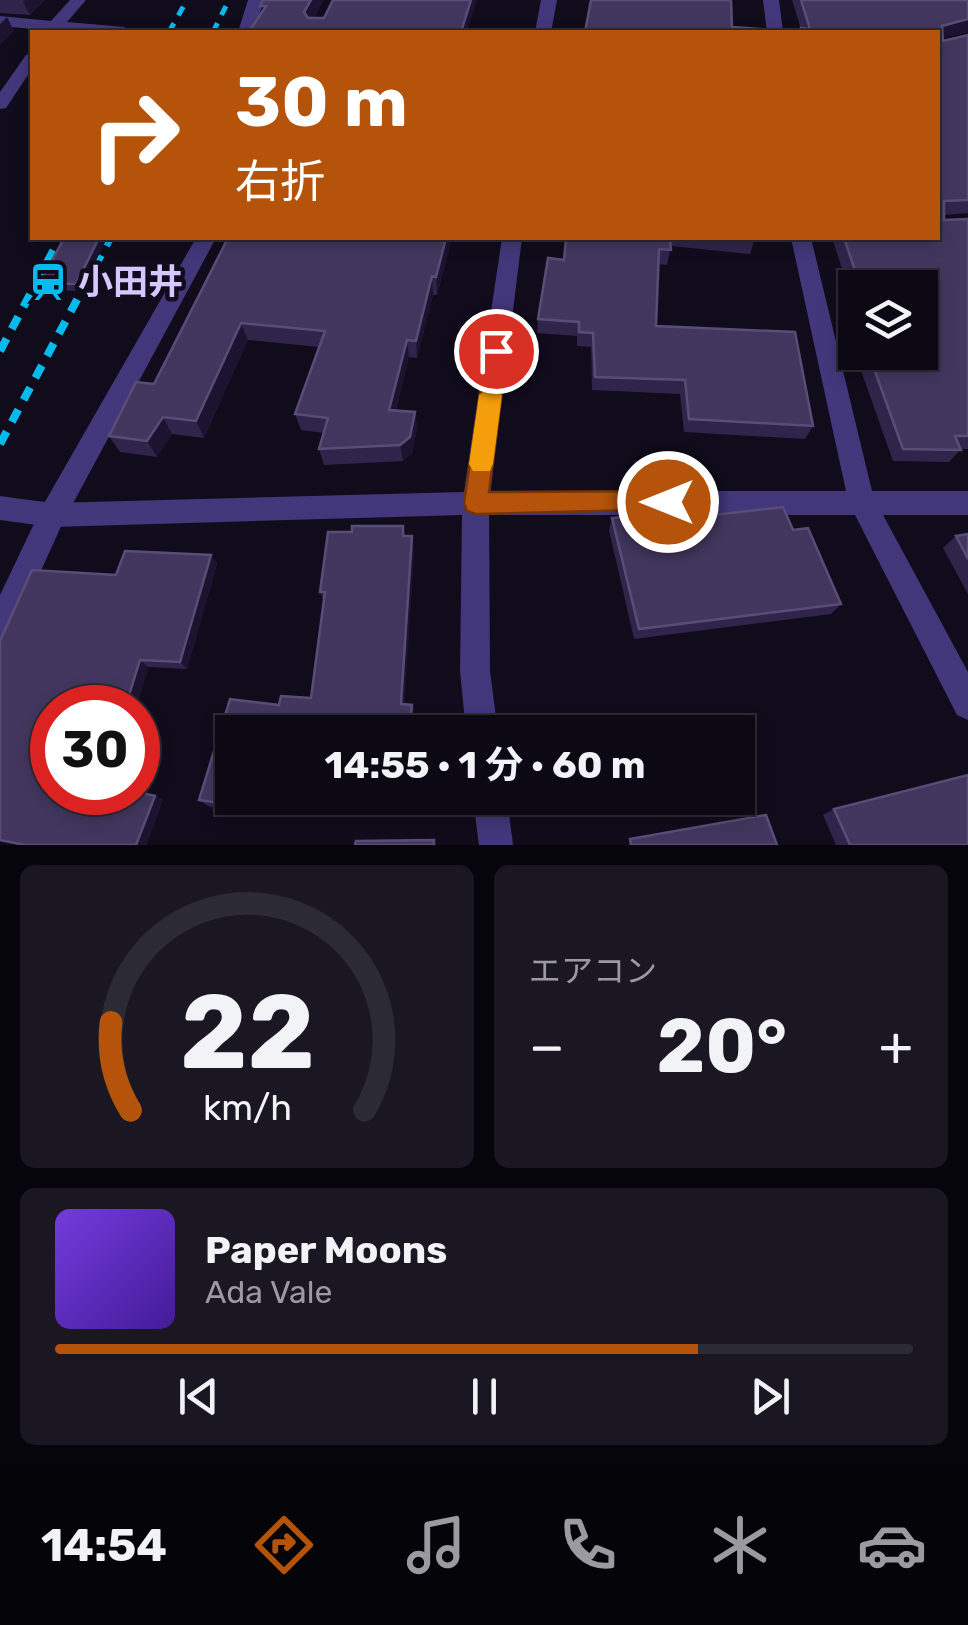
<!DOCTYPE html>
<html lang="ja">
<meta charset="utf-8">
<style>
:root{--surface:#0c0915;--page:#1a1722;--text:#f1f3f6;--muted:#9a9aa0;--line:#2c2a34;--accent:#b45309}
body{margin:0;font-family:Rubik,"Noto Sans JP",sans-serif;background:var(--page);color:var(--text);height:100vh;display:flex;flex-direction:column;font-size:38px;white-space:nowrap}
*{box-sizing:border-box;margin:0}
p{font-size:32px;color:var(--muted)}
.icon{flex:none;width:55px;height:55px;fill:none;stroke:currentColor;stroke-width:2;stroke-linecap:round;stroke-linejoin:round}
.map{position:relative;height:845px;overflow:hidden}
.details{display:flex;flex-direction:column;gap:20px;padding:20px;background:#07050c;flex:1}
.details>*{flex:none}
.top-card{position:absolute;left:30px;top:30px;width:910px;height:210px;border-radius:0px;box-shadow:0 5px 15px #0003,0 0 0 2px var(--line);background:#b45309;color:#fff;overflow:hidden}
.buttons{position:absolute;left:838px;top:270px;display:grid;gap:20px}
.buttons a{display:grid;place-items:center;width:100px;height:100px;border-radius:0px;background:var(--surface);box-shadow:0 5px 15px #0003,0 0 0 2px var(--line);font-size:50px}
.speed{position:absolute;left:30px;top:685px;display:flex;gap:20px;font-size:50px;font-weight:700;text-align:center}
.speed>*{display:grid;place-content:center;width:130px;height:130px;border-radius:50%;background:var(--surface);box-shadow:0 5px 15px #0003,0 0 0 2px var(--line);line-height:1}
.speed .limit{border:15px solid #d22;background:#fff;color:#111}
.pin{position:absolute;display:grid;place-items:center;width:85px;height:85px;color:#fff;margin:-42px;border:5px solid #fff;border-radius:50%;box-shadow:0 2px 10px #0007}
.me{position:absolute;width:110px;margin:-55px;rotate:270deg;stroke-linejoin:round;filter:drop-shadow(0 0 8px #0008)}
.turn{display:flex;align-items:center;gap:35px;height:210px;padding:0 40px;font-size:45px}
.turn .icon{width:130px;height:130px;stroke-width:2.5}
.turn b{display:block;font-size:70px;line-height:85px}
.big{font-size:75px;font-weight:700;line-height:1.1}
.details .card{flex:1;display:flex;flex-direction:column;justify-content:center;gap:15px;min-width:0;padding:0 35px;border-radius:15px;background:var(--page)}
.details .dial{align-items:center;gap:0}
.dial svg{height:260px;overflow:visible;fill:none;stroke:var(--line);stroke-width:7;stroke-linecap:round;text-anchor:middle}
.dial text{fill:var(--text);stroke:none}
.song{display:flex;align-items:center;gap:30px}
.cover{width:120px;height:120px;border-radius:15px;background:linear-gradient(135deg,hsl(260 70% 55%),hsl(260 70% 35%))}
.played{height:10px;border-radius:5px;background:linear-gradient(90deg,var(--accent) 75%,var(--line) 75%)}
.keys{display:flex;justify-content:space-around;direction:ltr}
.heat{display:flex;justify-content:space-between;align-items:center;font-size:55px;direction:ltr}
.details .tiles{flex:1;display:grid;gap:20px;grid-template-columns:1fr 1fr}
.card:last-child{grid-column:span 2}
.trip{position:absolute;left:215px;top:715px;width:540px;height:100px;border-radius:0px;background:var(--surface);box-shadow:0 5px 15px #0003,0 0 0 2px var(--line);font-weight:700;line-height:100px;text-align:center}
.tabs{display:flex;height:160px;justify-content:space-around;align-items:center;background:#050408;color:var(--muted)}
.tabs .icon{width:70px;height:70px}
.tabs .current{color:var(--accent)}
.tabs b{font-size:45px;color:var(--text)}
.map>svg:first-child{display:block}
</style>
<div class="map">
<svg width="968" height="845" viewBox="0 0 968 845">
<rect width="100%" height="100%" fill="#100c1c"/>
<g fill="none" stroke-linecap="round" stroke-linejoin="round">
<!-- minor -->
<path fill="#42377a" fill-rule="evenodd" d="M 70,0 L 86,0 L 67,22 L 124,27 L 132,32 L 42,32 L 44,30 L 0,26 L 0,16 L 51,21 Z
M 248,0 L 264,0 L 254,32 L 238,32 Z
M 763,0 L 779,0 L 783,32 L 767,32 Z
M 32,53 L 32,69 L 6,108 L 0,109 L 0,92 L 26,55 Z
M 196,238 L 216,238 L 63,522 L 11,637 L 0,641 L 0,595 L 42,507 Z
M 791,238 L 811,238 L 872,491 L 968,491 L 968,515 L 883,515 L 968,672 L 968,720 L 957,715 L 855,515 L 476,515 L 466,511 L 463,503 L 466,495 L 476,491 L 846,491 Z"/>
<!-- tertiary -->
<path fill="#42377a" fill-rule="evenodd" d="M 541,0 L 557,0 L 551,32 L 535,32 Z
M 502,238 L 522,238 L 489,503 L 490,671 L 498,732 L 466,732 L 460,671 L 462,515 L 52,527 L 0,520 L 0,496 L 52,503 L 464,492 Z
M 473,798 L 507,798 L 513,845 L 479,845 Z"/>
<!-- rail-far1 -->
<path stroke="#05baed" stroke-width="5" stroke-dasharray="10 9" stroke-linecap="butt" d="M 169,32 L 187,0
M 213,32 L 229,0"/>
<!-- rail -->
<path stroke="#05baed" stroke-width="8" stroke-dasharray="14 11" stroke-linecap="butt" d="M 0,351 L 60,238
M 0,444 L 110,238"/>
</g>
<!-- wall -->
<path fill="#30244b" fill-rule="evenodd" d="M 0,0 L 45,0 L 30,15 L 0,13 Z
M 792,0 L 968,0 L 968,32 L 942,38 L 943,41 L 968,35 L 968,213 L 944,215 L 944,220 L 968,219 L 968,449 L 961,449 L 949,462 L 893,461 L 857,359 L 854,359 L 838,319 L 846,305 L 854,305 L 832,238 L 938,238 L 938,32 L 585,32 L 732,27 L 800,32 L 801,29 ZM 855,288 L 920,288 L 920,352 L 855,352 Z
M 64,238 L 107,238 L 81,291 L 44,290 L 40,283 Z
M 228,238 L 452,238 L 437,295 L 433,295 L 417,358 L 409,357 L 396,410 L 415,412 L 417,429 L 412,453 L 403,461 L 324,465 L 319,449 L 324,433 L 301,430 L 295,414 L 319,347 L 248,340 L 204,438 L 172,434 L 157,457 L 120,452 L 109,436 L 154,384 Z
M 566,238 L 755,238 L 750,254 L 671,246 L 667,265 L 658,264 L 656,326 L 813,426 L 805,439 L 684,432 L 680,394 L 592,390 L 591,347 L 577,346 L 577,336 L 537,333 L 538,319 L 564,260 Z
M 697,517 L 793,530 L 841,604 L 831,614 L 634,639 L 609,530 L 612,518 Z
M 352,526 L 403,526 L 405,536 L 412,536 L 414,550 L 404,705 L 412,705 L 415,715 L 413,732 L 232,732 L 232,798 L 364,798 L 363,814 L 270,816 L 210,807 L 199,800 L 230,699 L 279,705 L 281,696 L 311,698 L 324,602 L 320,592 L 328,532 L 352,532 Z
M 968,534 L 968,594 L 943,548 L 956,536 Z
M 211,555 L 217,564 L 187,669 L 148,667 L 136,708 L 52,708 L 52,792 L 155,796 L 163,800 L 146,845 L 19,845 L 0,841 L 0,641 Z
M 834,809 L 968,845 L 836,845 L 823,815 Z"/>
<!-- shaded-wall -->
<path fill="#1c1330" d="M 25,0 L 45,0 L 30,15 L 23,2 Z
M 311,0 L 324,0 L 308,30 L 304,12 Z
M 471,0 L 477,0 L 467,32 L 461,32 Z
M 7,17 L 14,31 L 0,45 L 0,24 Z
M 968,19 L 968,32 L 938,39 L 942,26 Z
M 99,238 L 107,238 L 81,291 L 76,284 Z
M 446,238 L 452,238 L 437,295 L 436,277 Z
M 432,276 L 433,295 L 417,358 L 416,341 Z
M 241,323 L 248,340 L 204,438 L 196,421 Z
M 407,340 L 409,357 L 392,426 L 389,410 Z
M 415,412 L 417,429 L 412,453 L 403,461 L 400,445 Z
M 163,417 L 172,434 L 157,457 L 147,441 Z
M 412,536 L 414,550 L 404,715 L 401,704 Z
M 211,555 L 217,564 L 187,669 L 180,662 Z
M 140,660 L 148,667 L 136,708 L 125,708 Z
M 412,705 L 415,715 L 413,732 L 409,732 Z
M 155,796 L 163,800 L 146,845 L 136,845 Z
M 359,798 L 364,798 L 363,814 L 358,807 Z"/>
<!-- building -->
<path fill="#42365e" stroke="#594d77" stroke-width="2.5" d="M 263,0 L 311,0 L 304,12 L 308,18 L 324,18 L 333,0 L 471,0 L 461,32 L 249,32 L 266,6 L 260,6 Z
M 591,0 L 731,0 L 732,27 L 801,32 L 801,28 L 810,29 L 801,0 L 968,0 L 968,19 L 942,26 L 943,41 L 968,35 L 968,200 L 944,201 L 944,220 L 968,219 L 968,436 L 955,436 L 961,450 L 903,449 L 868,352 L 920,352 L 920,288 L 861,288 L 844,238 L 938,238 L 938,32 L 585,32 Z
M 64,238 L 99,238 L 76,284 L 40,283 Z
M 228,238 L 446,238 L 436,277 L 432,276 L 416,341 L 407,340 L 389,410 L 415,412 L 410,437 L 400,445 L 319,449 L 328,418 L 295,414 L 325,331 L 241,323 L 196,421 L 163,417 L 147,441 L 109,436 L 136,382 L 154,384 Z
M 566,238 L 670,238 L 671,250 L 659,249 L 656,326 L 795,332 L 813,426 L 689,419 L 685,380 L 595,377 L 593,333 L 579,332 L 579,322 L 538,319 L 548,258 L 564,260 Z
M 846,305 L 855,305 L 855,328 Z
M 783,507 L 793,530 L 808,528 L 841,604 L 639,629 L 612,518 L 695,509 L 697,517 Z
M 352,526 L 403,526 L 403,536 L 412,536 L 401,704 L 412,705 L 409,732 L 232,732 L 232,798 L 359,798 L 358,807 L 261,809 L 199,800 L 230,699 L 279,705 L 281,696 L 311,698 L 325,592 L 320,592 L 328,532 L 352,532 Z
M 968,534 L 968,559 L 956,536 Z
M 125,551 L 211,555 L 180,662 L 140,660 L 125,708 L 52,708 L 52,792 L 138,792 L 155,796 L 136,845 L 25,845 L 0,840 L 0,641 L 32,570 L 116,575 Z
M 968,775 L 968,845 L 850,845 L 834,809 Z
M 766,815 L 777,845 L 631,845 L 630,839 Z
M 434,840 L 434,845 L 355,845 L 356,841 Z"/>
<!-- route -->
<path fill="#b45309" stroke="#753606" stroke-width="2.5" d="M 496,343 L 507,351 L 489,492 L 668,491 L 677,494 L 681,502 L 677,509 L 476,514 L 467,511 L 464,503 L 486,351 Z"/>
<!-- slow -->
<path fill="#f59e0b" d="M 490,387 L 502,395 L 493,464 L 490,471 L 473,471 L 469,464 L 479,395 Z"/>
<!-- icons -->
<defs>
<g id="station-bare" transform="scale(3)"><path d="M-3-6H3Q5-6 5-4V2Q5 4 3 4L4.5 6H3L1.5 4h-3L-3 6H-4.5L-3 4Q-5 4-5 2V-4Q-5-6-3-6ZM-3.5-4v3h7v-3ZM-3.5 1v1.5H-2V1ZM2 1v1.5H3.5V1Z" fill="#05baed" stroke="#100c1c" stroke-width="2.5" paint-order="stroke"/></g>
</defs>
<g fill-rule="evenodd">
<use href="#station-bare" x="48" y="282"/>
</g>
<g text-anchor="middle" stroke-width="9" stroke-linejoin="round" paint-order="stroke">
<!-- poi labels -->
<g font-size="35" font-weight="bold" fill="#d4c8fe" stroke="#100c1c" text-anchor="start">
<text x="78" y="294">小田井</text>
</g>
</g>
</svg>
<div class="buttons">
<a><svg class="icon" aria-label="layers" viewBox="0 0 24 24"><path d="M12 4l9 5-9 5-9-5zM3 14l9 5 9-5"/></svg></a>
</div>
<div class="speed"><div class="limit">30</div></div>
<div class="pin" style="left:496px;top:351px;background:#d93025"><svg class="icon" aria-label="arrive" viewBox="0 0 24 24"><path d="M6 21V4h12l-3 4 3 4H6"/></svg></div>
<svg class="me" style="left:668px;top:502px" viewBox="-20 -20 40 40"><circle r="17" fill="#b45309" stroke="#fff" stroke-width="3"/><path d="M0-11L8 9 0 5-8 9z" fill="#fff"/></svg>
<div class="trip">14:55 · 1 分 · 60 m</div>
<div class="top-card">
<div class="turn"><svg class="icon" aria-label="right" viewBox="0 0 24 24"><path d="M7 20v-9h11M14 6l5 5-5 5"/></svg><div><b>30 m</b>右折</div></div>
</div>
</div>
<section class="details">
<div class="tiles">
<div class="card dial"><svg viewBox="0 0 100 80">
<path d="M14 69A42 42 0 1 1 86 69"/>
<path d="M14 69A42 42 0 0 1 8 42" stroke="#b45309"/>
<text x="50" y="56" font-size="32" font-weight="700">22</text>
<text x="50" y="72" font-size="11">km/h</text>
</svg></div>
<div class="card"><p>エアコン</p>
<div class="heat"><a>−</a><b class="big">20°</b><a>+</a></div>
</div>
<div class="card">
<div class="song"><i class="cover"></i><div><b>Paper Moons</b><p>Ada Vale</p></div></div>
<div class="played"></div>
<div class="keys"><svg class="icon" aria-label="previous" viewBox="0 0 24 24"><path d="M18 5L8 12l10 7zM5 5v14"/></svg><svg class="icon" aria-label="pause" viewBox="0 0 24 24"><path d="M8 5v14M16 5v14"/></svg><svg class="icon" aria-label="next" viewBox="0 0 24 24"><path d="M6 5l10 7-10 7zM19 5v14"/></svg></div>
</div>
</div>
</section>
<nav class="tabs">
<b>14:54</b>
<svg class="icon current" aria-label="directions" viewBox="0 0 24 24"><path d="M12 3l9 9-9 9-9-9zM9 14v-3h6M13 9l2 2-2 2"/></svg>
<svg class="icon" aria-label="music" viewBox="0 0 24 24"><path d="M9 18V5l10-2v13"/><circle cx="6" cy="18" r="3"/><circle cx="16" cy="16" r="3"/></svg>
<svg class="icon" aria-label="phone" viewBox="0 0 24 24"><path d="M5 4h4l2 5-3 2q2 4 5 5l2-3 5 2v4C11 20 4 13 5 4z"/></svg>
<svg class="icon" aria-label="climate" viewBox="0 0 24 24"><path d="M12 3v18M4 7l16 10M4 17L20 7"/></svg>
<svg class="icon" aria-label="car" viewBox="0 0 24 24"><path d="M5 17H2v-5l4-1 3-4h7l3 4 3 1v5h-3M9 17h6M6 11h13"/><circle cx="7" cy="17" r="2"/><circle cx="17" cy="17" r="2"/></svg>
</nav>
